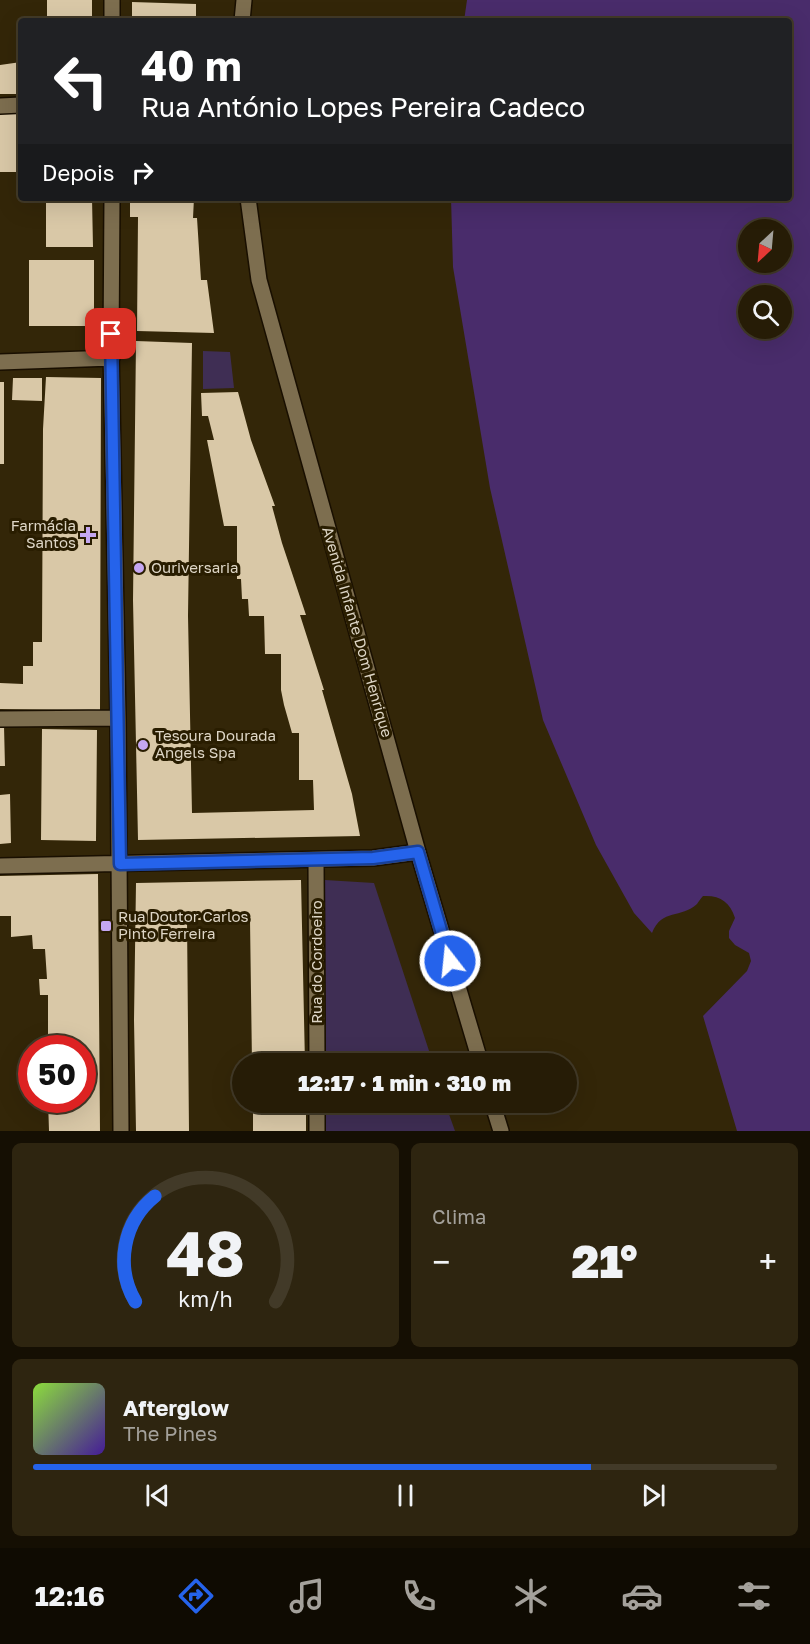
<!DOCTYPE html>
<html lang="pt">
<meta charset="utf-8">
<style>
:root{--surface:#261c06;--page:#2e2510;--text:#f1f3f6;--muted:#a4a19b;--line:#423a28;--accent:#2563eb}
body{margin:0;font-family:"Golos Text",sans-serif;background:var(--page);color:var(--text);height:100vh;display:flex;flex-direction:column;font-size:22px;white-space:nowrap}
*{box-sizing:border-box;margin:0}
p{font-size:20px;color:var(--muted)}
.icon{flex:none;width:33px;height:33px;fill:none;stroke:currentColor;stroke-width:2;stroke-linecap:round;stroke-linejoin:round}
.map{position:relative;height:1131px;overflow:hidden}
.side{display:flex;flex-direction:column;gap:12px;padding:12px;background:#150f03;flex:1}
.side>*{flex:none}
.banner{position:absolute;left:18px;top:18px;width:774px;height:183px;border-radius:6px;box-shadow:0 6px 24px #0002,0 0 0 2px var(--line);background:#202124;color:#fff;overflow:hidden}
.needle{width:39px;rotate:206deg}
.controls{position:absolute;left:738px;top:219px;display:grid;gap:12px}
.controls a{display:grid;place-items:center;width:54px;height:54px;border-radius:50%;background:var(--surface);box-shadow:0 6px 24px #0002,0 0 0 2px var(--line);font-size:30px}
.speed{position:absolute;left:18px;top:1035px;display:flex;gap:12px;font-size:30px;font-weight:700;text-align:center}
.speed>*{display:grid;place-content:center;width:78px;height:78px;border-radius:50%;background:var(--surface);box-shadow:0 6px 24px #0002,0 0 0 2px var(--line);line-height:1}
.speed .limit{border:9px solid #d22;background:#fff;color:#111}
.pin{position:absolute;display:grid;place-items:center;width:51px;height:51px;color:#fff;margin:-26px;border-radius:12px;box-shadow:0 3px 9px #0006}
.me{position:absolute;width:66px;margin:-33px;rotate:344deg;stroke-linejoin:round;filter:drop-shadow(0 0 4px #0008)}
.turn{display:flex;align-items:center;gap:21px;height:126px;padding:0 24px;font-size:27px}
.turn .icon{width:78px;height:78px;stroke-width:2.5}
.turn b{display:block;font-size:42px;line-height:51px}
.then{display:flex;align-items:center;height:57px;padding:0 24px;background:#0003;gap:12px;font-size:22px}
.big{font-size:45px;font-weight:800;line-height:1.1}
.side .card{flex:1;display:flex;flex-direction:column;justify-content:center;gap:9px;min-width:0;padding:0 21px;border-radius:9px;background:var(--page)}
.side .dial{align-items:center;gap:0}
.dial svg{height:156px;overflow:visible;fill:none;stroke:var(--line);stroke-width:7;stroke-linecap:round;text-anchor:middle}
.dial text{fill:var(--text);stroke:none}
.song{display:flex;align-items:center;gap:18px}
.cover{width:72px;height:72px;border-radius:9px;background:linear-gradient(135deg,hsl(90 70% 55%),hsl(260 70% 35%))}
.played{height:6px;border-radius:3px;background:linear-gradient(90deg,var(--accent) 75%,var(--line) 75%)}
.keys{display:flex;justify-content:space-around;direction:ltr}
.heat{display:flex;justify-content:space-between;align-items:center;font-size:33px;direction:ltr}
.side .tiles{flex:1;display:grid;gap:12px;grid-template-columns:1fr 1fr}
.card:last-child{grid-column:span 2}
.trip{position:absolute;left:232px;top:1053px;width:345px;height:60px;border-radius:30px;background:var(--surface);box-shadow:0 6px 24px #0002,0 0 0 2px var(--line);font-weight:800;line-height:60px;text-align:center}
.dock{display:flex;height:96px;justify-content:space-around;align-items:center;background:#0f0b02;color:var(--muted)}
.dock .icon{width:42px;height:42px}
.dock .active{color:var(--accent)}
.dock b{font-size:27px;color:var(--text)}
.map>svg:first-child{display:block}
</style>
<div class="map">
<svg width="810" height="1131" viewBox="0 0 810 1131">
<rect width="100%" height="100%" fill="#332608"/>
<!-- green -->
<path fill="#3f2e54" d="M 203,351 L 230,352 L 234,388 L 203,389 Z
M 325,880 L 374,883 L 433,1063 L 326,1063 Z
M 326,1103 L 445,1103 L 455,1131 L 326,1131 Z"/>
<!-- water -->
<path fill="#492c6b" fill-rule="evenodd" d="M 467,0 L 810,0 L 810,1131 L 737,1131 L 703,1016 L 747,971 L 751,961 L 749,953 L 735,945 L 729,938 L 729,931 L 735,918 C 730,902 720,895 703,896 C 701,898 699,901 697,904 C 681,919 662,908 652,933 L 634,913 L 596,845 L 543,720 L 490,488 L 453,267 L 451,198 L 789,198 L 789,21 L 464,21 ZM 748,230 L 782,230 L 782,262 L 748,262 ZM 748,296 L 782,296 L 782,328 L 748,328 Z"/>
<!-- building -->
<path fill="#d9c8a7" d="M 47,0 L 92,0 L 92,21 L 47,21 Z
M 132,2 L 196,4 L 196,21 L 132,21 Z
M 21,62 L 21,94 L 0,94 L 0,65 Z
M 0,113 L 21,113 L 21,172 L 0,172 Z
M 46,198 L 92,198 L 93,247 L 46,247 Z
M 130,198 L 194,198 L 193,218 L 197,218 L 201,280 L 207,280 L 214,333 L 137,331 L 138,217 L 130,217 Z
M 29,260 L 94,260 L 94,326 L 29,326 Z
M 136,341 L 192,343 L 188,616 L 192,813 L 314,810 L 313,780 L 299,780 L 299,733 L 292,733 L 284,705 L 281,690 L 281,654 L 265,654 L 264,616 L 249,616 L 248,599 L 242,599 L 241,579 L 237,579 L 237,526 L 224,526 L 207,440 L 214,440 L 208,416 L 202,416 L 201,393 L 238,392 L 251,440 L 275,506 L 272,506 L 282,543 L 306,615 L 300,615 L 324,690 L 322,690 L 352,794 L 360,836 L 138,840 L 133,600 Z
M 46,377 L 101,378 L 100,710 L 0,709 L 0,683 L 23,684 L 23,666 L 33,666 L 33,642 L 42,642 L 43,429 Z
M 13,378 L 42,378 L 42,401 L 12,400 Z
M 0,382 L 4,382 L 4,464 L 0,464 Z
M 0,726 L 4,726 L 5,766 L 0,766 Z
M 42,729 L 97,730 L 96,841 L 41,840 Z
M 10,794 L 11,843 L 0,844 L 0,795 Z
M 98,874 L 100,1131 L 49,1131 L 48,1100 L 82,1100 L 82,1048 L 48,1048 L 48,995 L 40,995 L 39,979 L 47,979 L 45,949 L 33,949 L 32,935 L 11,937 L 11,916 L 0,916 L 0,876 Z
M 301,880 L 305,1064 L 252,1064 L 250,920 L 187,920 L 189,1131 L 136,1131 L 134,1020 L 136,883 Z
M 253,1102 L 306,1102 L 306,1131 L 253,1131 Z"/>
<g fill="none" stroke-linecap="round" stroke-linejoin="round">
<!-- street casing -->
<g stroke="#190f00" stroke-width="18">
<path id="street" d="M 112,21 L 112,0
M 0,106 L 21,105
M 112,198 L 111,350 L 118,718 L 121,1131
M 0,362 L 112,358
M 0,719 L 118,718
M 316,860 L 317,1064
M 0,866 L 373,858 L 418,852
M 317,1102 L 317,1131"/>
</g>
<!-- secondary casing -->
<g stroke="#190f00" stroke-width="18">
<path id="secondary" d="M 242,21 L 244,0
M 248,198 L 259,280 L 418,852 L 481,1064
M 492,1102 L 501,1131"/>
</g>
<!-- street -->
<use href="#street" stroke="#7d6e4f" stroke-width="15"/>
<!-- secondary -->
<use href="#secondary" stroke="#7d6e4f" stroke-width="15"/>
</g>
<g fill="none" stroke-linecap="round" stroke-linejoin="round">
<!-- route casing -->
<g stroke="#184099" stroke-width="15">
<path id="route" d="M 111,334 L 120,864 L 373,858 L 418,852 L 450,961"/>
</g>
<!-- route -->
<use href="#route" stroke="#2563eb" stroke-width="10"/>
</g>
<!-- markers -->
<g fill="#c5a7f1" stroke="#291d00" stroke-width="2">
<path d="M85 526h6v6h6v6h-6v6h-6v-6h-6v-6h6z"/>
<circle cx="139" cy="568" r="6"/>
<circle cx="143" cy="745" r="6"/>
<rect x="100" y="920" width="12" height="12" rx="3"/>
</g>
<g text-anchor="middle" stroke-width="6" stroke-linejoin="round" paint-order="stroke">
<!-- poi labels -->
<g font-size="15" fill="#ded6c6" stroke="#291d00" text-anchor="start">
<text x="76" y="531" text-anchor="end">Farmácia<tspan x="76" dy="17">Santos</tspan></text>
<text x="151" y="573">Ouriversaria</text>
<text x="155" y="741">Tesoura Dourada<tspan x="155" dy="17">Angels Spa</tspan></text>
<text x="118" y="922">Rua Doutor Carlos<tspan x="118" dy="17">Pinto Ferreira</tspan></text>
</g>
<!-- street labels -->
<g font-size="15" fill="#ded6c6" stroke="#291d00">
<text transform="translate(357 632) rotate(74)" y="5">Avenida Infante Dom Henrique</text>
<text transform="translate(317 962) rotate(-90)" y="5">Rua do Cordoeiro</text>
</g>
</g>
</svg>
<div class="controls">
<a><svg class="needle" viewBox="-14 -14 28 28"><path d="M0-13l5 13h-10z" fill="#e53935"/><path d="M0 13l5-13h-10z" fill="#a4a19b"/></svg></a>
<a><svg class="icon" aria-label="search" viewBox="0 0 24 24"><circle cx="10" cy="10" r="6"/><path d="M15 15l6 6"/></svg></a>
</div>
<div class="speed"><div class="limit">50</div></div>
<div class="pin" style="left:111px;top:334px;background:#d93025"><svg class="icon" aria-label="arrive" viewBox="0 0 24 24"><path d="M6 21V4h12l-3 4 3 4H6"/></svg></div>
<svg class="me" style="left:450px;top:961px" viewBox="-20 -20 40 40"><circle r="17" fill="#2563eb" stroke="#fff" stroke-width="3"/><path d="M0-11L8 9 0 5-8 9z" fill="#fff"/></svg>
<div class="trip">12:17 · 1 min · 310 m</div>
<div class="banner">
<div class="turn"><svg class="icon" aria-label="left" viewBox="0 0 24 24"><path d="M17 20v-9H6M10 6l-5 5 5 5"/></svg><div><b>40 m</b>Rua António Lopes Pereira Cadeco</div></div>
<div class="then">Depois<svg class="icon" aria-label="right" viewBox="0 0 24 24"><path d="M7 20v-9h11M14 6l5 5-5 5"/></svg></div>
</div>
</div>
<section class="side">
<div class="tiles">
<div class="card dial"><svg viewBox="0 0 100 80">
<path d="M14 69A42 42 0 1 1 86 69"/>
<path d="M14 69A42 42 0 0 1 24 15" stroke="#2563eb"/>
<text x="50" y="56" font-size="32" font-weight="700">48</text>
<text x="50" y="72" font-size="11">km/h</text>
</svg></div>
<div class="card"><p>Clima</p>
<div class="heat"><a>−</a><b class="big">21°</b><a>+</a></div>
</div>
<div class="card">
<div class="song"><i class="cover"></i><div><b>Afterglow</b><p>The Pines</p></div></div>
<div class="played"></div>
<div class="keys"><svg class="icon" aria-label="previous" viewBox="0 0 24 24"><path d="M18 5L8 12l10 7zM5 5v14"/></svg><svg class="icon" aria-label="pause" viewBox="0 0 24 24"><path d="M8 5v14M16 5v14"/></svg><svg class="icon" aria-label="next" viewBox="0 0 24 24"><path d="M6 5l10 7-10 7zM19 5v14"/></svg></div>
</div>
</div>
</section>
<nav class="dock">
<b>12:16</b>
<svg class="icon active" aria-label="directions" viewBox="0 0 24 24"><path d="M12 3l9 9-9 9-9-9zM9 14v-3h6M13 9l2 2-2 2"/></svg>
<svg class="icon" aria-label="music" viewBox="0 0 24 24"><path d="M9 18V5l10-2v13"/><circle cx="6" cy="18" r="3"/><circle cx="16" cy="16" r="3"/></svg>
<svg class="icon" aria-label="phone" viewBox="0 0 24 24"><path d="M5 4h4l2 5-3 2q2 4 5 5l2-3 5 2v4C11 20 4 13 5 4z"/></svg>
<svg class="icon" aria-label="climate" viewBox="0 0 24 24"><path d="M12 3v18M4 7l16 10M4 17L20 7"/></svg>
<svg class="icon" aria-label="car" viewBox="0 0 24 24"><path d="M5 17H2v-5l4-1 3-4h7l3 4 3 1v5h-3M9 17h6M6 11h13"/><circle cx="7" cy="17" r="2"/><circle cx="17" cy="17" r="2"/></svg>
<svg class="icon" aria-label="filters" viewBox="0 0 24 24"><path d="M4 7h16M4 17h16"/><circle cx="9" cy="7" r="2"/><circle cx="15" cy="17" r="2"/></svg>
</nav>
